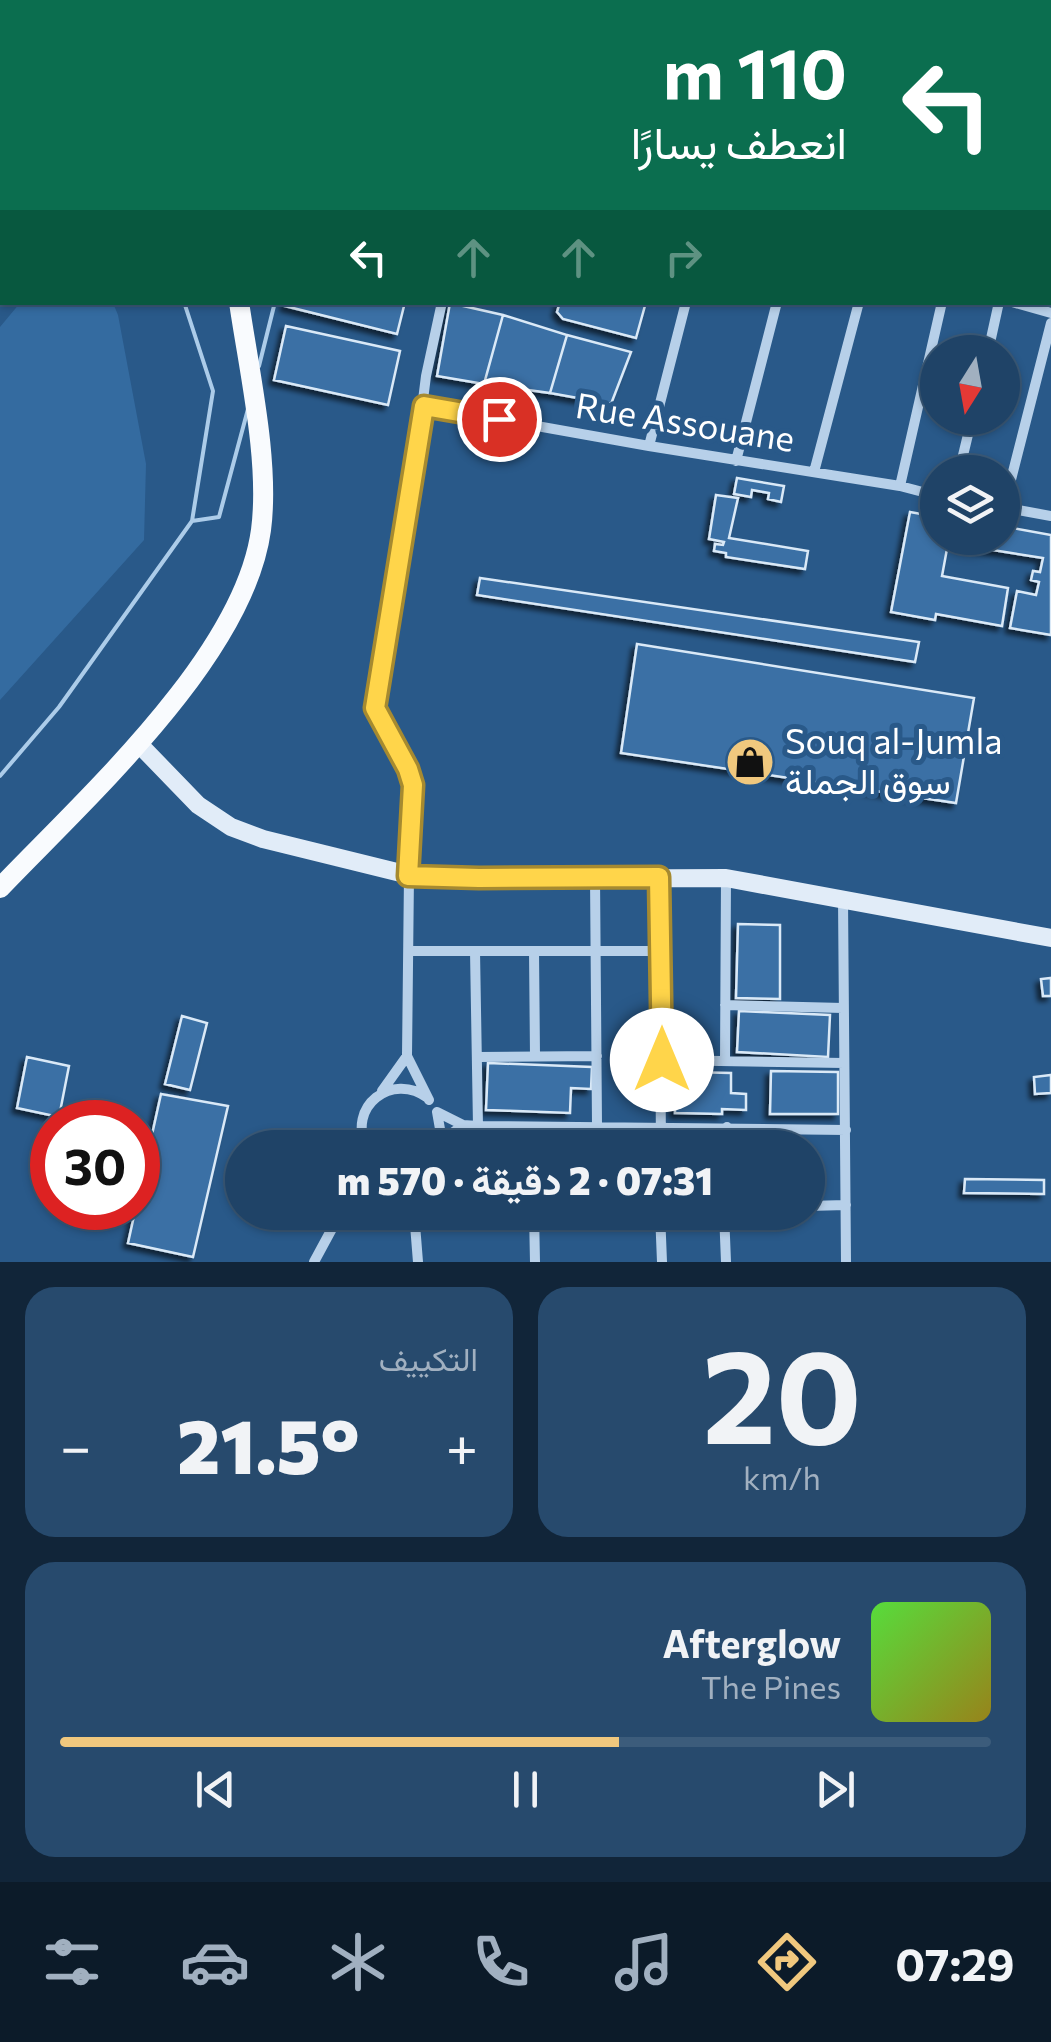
<!DOCTYPE html>
<html lang="ar">
<meta charset="utf-8">
<style>
:root{--surface:#1f4367;--page:#274a6d;--text:#f1f3f6;--muted:#a1b0c0;--line:#3c5c7b;--accent:#f0c87e}
body{margin:0;font-family:Commissioner,Vazirmatn,sans-serif;background:var(--page);color:var(--text);direction:rtl;height:100vh;display:flex;flex-direction:column;font-size:38px;white-space:nowrap}
*{box-sizing:border-box;margin:0}
p{font-size:32px;color:var(--muted)}
.icon{flex:none;width:55px;height:55px;fill:none;stroke:currentColor;stroke-width:2;stroke-linecap:round;stroke-linejoin:round}
.map{position:relative;height:1262px;overflow:hidden;direction:ltr}
.details{display:flex;flex-direction:column;gap:25px;padding:25px;background:#112539;flex:1}
.details>*{flex:none}
.top-card{position:absolute;left:0px;top:0px;width:1052px;height:305px;box-shadow:0 2px 8px #0004,0 0 0 2px var(--line);direction:rtl;background:#0b6e4f;color:#fff;overflow:hidden}
.needle{width:65px;rotate:191deg}
.tools{position:absolute;left:920px;top:335px;display:grid;gap:20px}
.tools a{display:grid;place-items:center;width:100px;height:100px;border-radius:50%;background:var(--surface);box-shadow:0 2px 8px #0004,0 0 0 2px var(--line);font-size:50px}
.speed{position:absolute;left:30px;top:1100px;display:flex;gap:20px;font-size:50px;font-weight:700;text-align:center}
.speed>*{display:grid;place-content:center;width:130px;height:130px;border-radius:50%;background:var(--surface);box-shadow:0 2px 8px #0004,0 0 0 2px var(--line);line-height:1}
.speed .limit{border:15px solid #d22;background:#fff;color:#111}
.pin{position:absolute;display:grid;place-items:center;width:85px;height:85px;color:#fff;margin:-42px;border:5px solid #fff;border-radius:50%;box-shadow:0 2px 10px #0007}
.me{position:absolute;width:110px;margin:-55px;rotate:0deg;stroke-linejoin:round;filter:drop-shadow(0 0 8px #0008)}
.turn{display:flex;align-items:center;gap:35px;height:210px;padding:0 40px;font-size:45px}
.turn .icon{width:130px;height:130px;stroke-width:2.5}
.turn b{display:block;font-size:70px;line-height:85px}
.lanes{display:flex;align-items:center;height:95px;padding:0 40px;background:#0003;justify-content:center;gap:50px;direction:ltr}
.lanes .off{opacity:.35}
.big{font-size:75px;font-weight:800;line-height:1.1}
.details .widget{flex:1;display:flex;flex-direction:column;justify-content:center;gap:15px;min-width:0;padding:0 35px;border-radius:30px;background:var(--page)}
.details .dial{align-items:center;gap:0}
.dial b{font-size:130px;line-height:1}
.song{display:flex;align-items:center;gap:30px}
.cover{width:120px;height:120px;border-radius:15px;background:linear-gradient(135deg,hsl(110 70% 55%),hsl(50 70% 35%))}
.played{height:10px;border-radius:5px;background:linear-gradient(90deg,var(--accent) 60%,var(--line) 60%)}
.keys{display:flex;justify-content:space-around;direction:ltr}
.heat{display:flex;justify-content:space-between;align-items:center;font-size:55px;direction:ltr}
.details .tiles{flex:1;display:grid;gap:25px;grid-template-columns:1fr 1fr}
.widget:last-child{grid-column:span 2}
.trip{position:absolute;left:225px;top:1130px;width:600px;height:100px;border-radius:50px;background:var(--surface);box-shadow:0 2px 8px #0004,0 0 0 2px var(--line);font-weight:800;line-height:100px;text-align:center;direction:rtl}
.dock{display:flex;height:160px;justify-content:space-around;align-items:center;background:#0c1b29;color:var(--muted)}
.dock .icon{width:70px;height:70px}
.dock .on{color:var(--accent)}
.dock b{font-size:45px;color:var(--text)}
.map>svg:first-child{display:block}
</style>
<div class="map">
<svg width="1051" height="1262" viewBox="0 0 1051 1262">
<defs>
<filter id="shadow"><feDropShadow dx="-4.5" dy="4.5" stdDeviation="2.5" flood-color="#0009"/></filter>
</defs>
<rect width="100%" height="100%" fill="#295989"/>
<!-- green -->
<path fill="#346ba0" d="M 42,0 L 195,0 L 42,2 Z
M 20,303 L 113,303 L 118,315 L 146,464 L 144,540 L 0,700 L 0,327 Z"/>
<g fill="none" stroke-linecap="round" stroke-linejoin="round">
<!-- stream -->
<path stroke="#accce9" stroke-width="4" d="M 5,0 L 5,2
M 350,2 L 351,0
M 184,302 L 213,391 L 192,521
M 259,366 L 275,302
M 0,776 L 59,707 L 192,521 L 219,517 L 248,409"/>
</g>
<!-- building -->
<path fill="#3a70a5" stroke="#dae9f7" stroke-width="2.5" filter="url(#shadow)" d="M 286,302 L 405,302 L 397,334 L 285,306 Z
M 560,302 L 646,302 L 636,338 L 563,319 L 557,312 Z
M 450,303 L 503,315 L 484,384 L 437,376 Z
M 503,315 L 567,335 L 550,393 L 484,384 Z
M 286,326 L 400,351 L 388,405 L 274,380 Z
M 567,335 L 631,352 L 611,404 L 550,393 Z
M 737,478 L 784,486 L 781,502 L 768,499 L 769,493 L 752,490 L 751,497 L 734,494 Z
M 716,495 L 738,498 L 729,538 L 808,551 L 805,569 L 726,557 L 726,553 L 714,551 L 715,544 L 723,545 L 724,542 L 709,539 Z
M 910,512 L 938,517 L 938,538 L 949,538 L 942,576 L 1008,588 L 1002,626 L 936,614 L 935,620 L 891,612 Z
M 1002,526 L 1051,535 L 1051,635 L 1010,628 L 1017,591 L 1036,595 L 1039,582 L 1031,580 L 1033,571 L 1040,572 L 1043,558 L 961,545 L 962,538 L 1002,538 Z
M 480,578 L 919,642 L 915,662 L 477,595 Z
M 637,644 L 974,698 L 956,803 L 621,753 Z
M 738,924 L 780,925 L 780,999 L 736,998 Z
M 1051,978 L 1051,996 L 1043,996 L 1041,979 Z
M 739,1011 L 830,1015 L 828,1057 L 737,1052 Z
M 182,1016 L 207,1023 L 190,1090 L 165,1084 Z
M 27,1057 L 69,1066 L 59,1117 L 17,1108 Z
M 488,1063 L 592,1067 L 591,1089 L 571,1088 L 570,1113 L 486,1110 Z
M 771,1071 L 838,1072 L 838,1114 L 770,1114 Z
M 689,1072 L 731,1073 L 731,1093 L 746,1094 L 746,1110 L 722,1109 L 722,1114 L 675,1113 L 675,1093 L 688,1093 Z
M 1051,1075 L 1051,1093 L 1035,1094 L 1034,1077 Z
M 161,1094 L 228,1106 L 193,1257 L 128,1243 Z
M 965,1179 L 1044,1180 L 1044,1194 L 964,1193 Z"/>
<g fill="none" stroke-linecap="round" stroke-linejoin="round">
<!-- street -->
<path stroke="#b7d0e9" stroke-width="10" d="M 614,0 L 622,2
M 520,2 L 521,0
M 686,2 L 687,0
M 775,2 L 776,0
M 873,2 L 874,0
M 960,2 L 961,0
M 1050,13 L 1051,11
M 0,98 L 2,104
M 1050,125 L 1050,127
M 0,153 L 2,150
M 1012,302 L 1051,313
M 988,352 L 999,302
M 424,406 L 649,446 L 900,486 L 938,496
M 649,446 L 686,302
M 736,461 L 777,302
M 814,472 L 859,302
M 959,472 L 972,418
M 900,486 L 942,302
M 1002,507 L 1051,516
M 1004,507 L 1051,323
M 595,877 L 597,1125
M 659,877 L 661,1148
M 843,899 L 846,1262
M 410,951 L 661,951
M 475,951 L 478,1126
M 534,951 L 535,1056
M 725,1005 L 843,1008
M 478,1057 L 597,1056
M 662,1060 L 844,1063
M 725,1061 L 726,878
M 382,1091 L 407,1056
M 429,1100 L 407,1056 L 409,875 L 413,785 L 408,769 L 375,707 L 411,496 L 426,376 L 442,302
M 437,1112 L 463,1125 L 478,1126 L 846,1130
M 436,1145 L 463,1125
M 367,1148 C 346,1107 392,1071 428,1098
M 434,1148 L 440,1129 L 437,1112
M 727,1148 L 727,1127
M 808,1206 L 846,1205
M 414,1212 L 418,1262
M 534,1212 L 535,1262
M 660,1212 L 662,1262
M 724,1212 L 726,1262
M 314,1262 L 341,1212"/>
<!-- secondary -->
<path stroke="#e1ecf8" stroke-width="18" d="M 138,743 L 198,805 L 231,827 L 263,839 L 409,875 L 479,879 L 726,878 L 1051,938"/>
<!-- primary -->
<path stroke="#f9fbfe" stroke-width="20" d="M 297,2 L 297,0
M 0,888 C 86,798 244,656 261,530 C 270,462 249,371 239,302"/>
<!-- rail -->
<path stroke="#fff" stroke-width="4" stroke-dasharray="18 8" stroke-linecap="butt" d="M 111,2 L 112,0
M 200,2 L 202,0
M 225,2 L 227,0
M 0,241 L 2,238
M 0,281 L 2,278"/>
</g>
<g fill="none" stroke-linecap="round" stroke-linejoin="round">
<!-- route casing -->
<g stroke="#a68a30" stroke-width="25">
<path id="route" d="M 499,419 L 424,406 L 375,708 L 408,769 L 413,785 L 408,876 L 479,878 L 659,877 L 662,1060"/>
</g>
<!-- route -->
<use href="#route" stroke="#ffd54a" stroke-width="18"/>
</g>
<!-- icons -->
<defs>
<g id="shop-disc" transform="scale(2.5)"><circle r="9.5" fill="#f0c87e" stroke="#295989"/><path d="M-5-2.5h2.3a2.7 3.5 0 0 1 5.4 0H5L5.5 6h-11ZM-1.5-2.5h3a1.5 2.3 0 0 0-3 0Z" fill="#111"/></g>
</defs>
<g fill-rule="evenodd">
<use href="#shop-disc" x="750" y="762"/>
</g>
<g text-anchor="middle" stroke-width="10" stroke-linejoin="round" paint-order="stroke">
<!-- street labels -->
<g font-size="35" fill="#fff" stroke="#295989">
<text transform="translate(685 423) rotate(9)" y="12">Rue Assouane</text>
</g>
<!-- poi labels -->
<g font-size="35" fill="#fff" stroke="#295989" text-anchor="start">
<text x="785" y="754">Souq al-Jumla<tspan x="785" dy="40">سوق الجملة</tspan></text>
</g>
</g>
</svg>
<div class="tools">
<a><svg class="needle" viewBox="-14 -14 28 28"><path d="M0-13l5 13h-10z" fill="#e53935"/><path d="M0 13l5-13h-10z" fill="#a1b0c0"/></svg></a>
<a><svg class="icon" aria-label="layers" viewBox="0 0 24 24"><path d="M12 4l9 5-9 5-9-5zM3 14l9 5 9-5"/></svg></a>
</div>
<div class="speed"><div class="limit">30</div></div>
<div class="pin" style="left:499px;top:419px;background:#d93025"><svg class="icon" aria-label="arrive" viewBox="0 0 24 24"><path d="M6 21V4h12l-3 4 3 4H6"/></svg></div>
<svg class="me" style="left:662px;top:1060px" viewBox="-20 -20 40 40"><circle r="19" fill="#fff"/><path d="M0-13L10 11 0 6-10 11z" fill="#ffd54a"/></svg>
<div class="trip">07:31 · 2 دقيقة · 570 m</div>
<div class="top-card">
<div class="turn"><svg class="icon" aria-label="left" viewBox="0 0 24 24"><path d="M17 20v-9H6M10 6l-5 5 5 5"/></svg><div><b>110 m</b>انعطف يسارًا</div></div>
<div class="lanes"><svg class="icon" aria-label="left" viewBox="0 0 24 24"><path d="M17 20v-9H6M10 6l-5 5 5 5"/></svg><svg class="icon off" aria-label="ahead" viewBox="0 0 24 24"><path d="M12 20V5M6 11l6-6 6 6"/></svg><svg class="icon off" aria-label="ahead" viewBox="0 0 24 24"><path d="M12 20V5M6 11l6-6 6 6"/></svg><svg class="icon off" aria-label="right" viewBox="0 0 24 24"><path d="M7 20v-9h11M14 6l5 5-5 5"/></svg></div>
</div>
</div>
<section class="details">
<div class="tiles">
<div class="widget dial"><b>20</b><p>km/h</p></div>
<div class="widget"><p>التكييف</p>
<div class="heat"><a>−</a><b class="big">21.5°</b><a>+</a></div>
</div>
<div class="widget">
<div class="song"><i class="cover"></i><div><b>Afterglow</b><p>The Pines</p></div></div>
<div class="played"></div>
<div class="keys"><svg class="icon" aria-label="previous" viewBox="0 0 24 24"><path d="M18 5L8 12l10 7zM5 5v14"/></svg><svg class="icon" aria-label="pause" viewBox="0 0 24 24"><path d="M8 5v14M16 5v14"/></svg><svg class="icon" aria-label="next" viewBox="0 0 24 24"><path d="M6 5l10 7-10 7zM19 5v14"/></svg></div>
</div>
</div>
</section>
<nav class="dock">
<b>07:29</b>
<svg class="icon on" aria-label="directions" viewBox="0 0 24 24"><path d="M12 3l9 9-9 9-9-9zM9 14v-3h6M13 9l2 2-2 2"/></svg>
<svg class="icon" aria-label="music" viewBox="0 0 24 24"><path d="M9 18V5l10-2v13"/><circle cx="6" cy="18" r="3"/><circle cx="16" cy="16" r="3"/></svg>
<svg class="icon" aria-label="phone" viewBox="0 0 24 24"><path d="M5 4h4l2 5-3 2q2 4 5 5l2-3 5 2v4C11 20 4 13 5 4z"/></svg>
<svg class="icon" aria-label="climate" viewBox="0 0 24 24"><path d="M12 3v18M4 7l16 10M4 17L20 7"/></svg>
<svg class="icon" aria-label="car" viewBox="0 0 24 24"><path d="M5 17H2v-5l4-1 3-4h7l3 4 3 1v5h-3M9 17h6M6 11h13"/><circle cx="7" cy="17" r="2"/><circle cx="17" cy="17" r="2"/></svg>
<svg class="icon" aria-label="filters" viewBox="0 0 24 24"><path d="M4 7h16M4 17h16"/><circle cx="9" cy="7" r="2"/><circle cx="15" cy="17" r="2"/></svg>
</nav>
